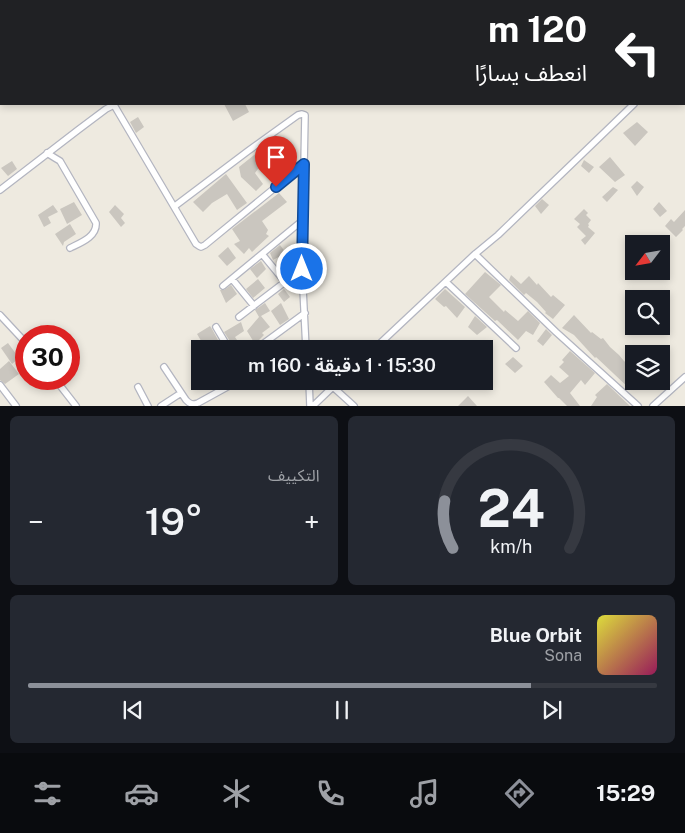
<!DOCTYPE html>
<html lang="ar">
<meta charset="utf-8">
<style>
:root{--surface:#171b24;--page:#242831;--text:#f1f3f6;--muted:#9ea1a6;--line:#363941;--accent:#8c9099}
body{margin:0;font-family:"Public Sans","Noto Sans Arabic",sans-serif;background:var(--page);color:var(--text);direction:rtl;height:100vh;display:flex;flex-direction:column;font-size:19px;white-space:nowrap}
*{box-sizing:border-box;margin:0}
p{font-size:16px;color:var(--muted)}
.icon{flex:none;width:28px;height:28px;fill:none;stroke:currentColor;stroke-width:2;stroke-linecap:round;stroke-linejoin:round}
.map{position:relative;height:406px;overflow:hidden;direction:ltr}
.side{display:flex;flex-direction:column;gap:10px;padding:10px;background:#0d0f14;flex:1}
.side>*{flex:none}
.hud{position:absolute;left:0px;top:0px;width:685px;height:105px;box-shadow:0 2px 8px #0003;direction:rtl;background:#202124;color:#fff;overflow:hidden}
.needle{width:32px;rotate:239deg}
.fabs{position:absolute;left:625px;top:235px;display:grid;gap:10px}
.fabs a{display:grid;place-items:center;width:45px;height:45px;border-radius:0px;background:var(--surface);box-shadow:0 2px 8px #0003;font-size:25px}
.speed{position:absolute;left:15px;top:325px;display:flex;gap:10px;font-size:25px;font-weight:700;text-align:center}
.speed>*{display:grid;place-content:center;width:65px;height:65px;border-radius:50%;background:var(--surface);box-shadow:0 2px 8px #0003;line-height:1}
.speed .limit{border:8px solid #d22;background:#fff;color:#111}
.pin{position:absolute;display:grid;place-items:center;width:42px;height:42px;color:#fff;margin:-51px -21px;border-radius:50% 50% 50% 0;rotate:-45deg;box-shadow:0 0 5px #0007}
.pin .icon{rotate:45deg}
.me{position:absolute;width:55px;margin:-28px;rotate:0deg;stroke-linejoin:round;filter:drop-shadow(0 0 4px #0008)}
.turn{display:flex;align-items:center;gap:18px;height:105px;padding:0 15px;font-size:22px}
.turn .icon{width:65px;height:65px;stroke-width:2.5}
.turn b{display:block;font-size:35px;line-height:42px}
.big{font-size:38px;font-weight:600;line-height:1.1}
.side .card{flex:1;display:flex;flex-direction:column;justify-content:center;gap:8px;min-width:0;padding:0 18px;border-radius:8px;background:var(--page)}
.side .dial{align-items:center;gap:0}
.dial svg{height:130px;overflow:visible;fill:none;stroke:var(--line);stroke-width:7;stroke-linecap:round;text-anchor:middle}
.dial text{fill:var(--text);stroke:none}
.song{display:flex;align-items:center;gap:15px}
.cover{width:60px;height:60px;border-radius:8px;background:linear-gradient(135deg,hsl(60 70% 55%),hsl(330 70% 35%))}
.played{height:5px;border-radius:2px;background:linear-gradient(90deg,var(--accent) 80%,var(--line) 80%)}
.keys{display:flex;justify-content:space-around;direction:ltr}
.heat{display:flex;justify-content:space-between;align-items:center;font-size:28px;direction:ltr}
.side .tiles{flex:1;display:grid;gap:10px;grid-template-columns:1fr 1fr}
.card:last-child{grid-column:span 2}
.trip{position:absolute;left:191px;top:340px;width:302px;height:50px;border-radius:0px;background:var(--surface);box-shadow:0 2px 8px #0003;font-weight:600;line-height:50px;text-align:center;direction:rtl}
.tabs{display:flex;height:80px;justify-content:space-around;align-items:center;background:#090b0e;color:var(--muted)}
.tabs .icon{width:35px;height:35px}
.tabs .current{color:var(--accent)}
.tabs b{font-size:22px;color:var(--text)}
.map>svg:first-child{display:block}
</style>
<div class="map">
<svg width="685" height="406" viewBox="0 0 685 406">
<rect width="100%" height="100%" fill="#eeeae0"/>
<!-- building -->
<path fill="#cac6bf" d="M 224,104 L 245,104 L 249,112 L 233,121 Z
M 138,117 L 144,127 L 136,133 L 130,122 Z
M 637,122 L 648,132 L 635,146 L 623,133 Z
M 258,152 L 266,158 L 255,173 L 263,184 L 256,191 L 241,177 L 239,167 Z
M 274,157 L 281,165 L 273,172 L 268,162 Z
M 610,157 L 625,175 L 615,182 L 599,167 Z
M 584,160 L 594,167 L 589,173 L 581,166 Z
M 12,161 L 17,169 L 8,176 L 1,168 Z
M 226,174 L 247,203 L 237,210 L 227,194 L 212,203 L 203,212 L 193,202 Z
M 637,181 L 644,187 L 637,196 L 631,187 Z
M 613,187 L 618,190 L 607,202 L 602,197 Z
M 279,193 L 287,202 L 262,221 L 268,230 L 266,234 L 269,236 L 252,252 L 249,248 L 244,254 L 234,244 L 240,241 L 232,229 Z
M 542,199 L 549,205 L 541,214 L 535,206 Z
M 74,202 L 82,215 L 67,224 L 60,209 Z
M 659,202 L 667,211 L 660,217 L 653,209 Z
M 53,205 L 58,212 L 48,217 L 51,223 L 44,227 L 38,215 Z
M 115,205 L 124,214 L 121,218 L 125,223 L 121,227 L 109,212 Z
M 584,209 L 588,213 L 586,215 L 591,220 L 588,224 L 589,225 L 588,227 L 595,233 L 585,245 L 581,240 L 586,236 L 577,227 L 580,224 L 574,219 Z
M 685,210 L 685,226 L 682,229 L 683,230 L 676,237 L 665,226 L 671,219 L 674,222 Z
M 70,224 L 76,234 L 64,242 L 63,246 L 55,234 Z
M 280,245 L 286,253 L 273,260 L 270,253 Z
M 228,247 L 236,258 L 227,266 L 218,256 Z
M 261,261 L 266,269 L 257,278 L 250,269 Z
M 485,272 L 501,285 L 489,297 L 504,312 L 505,310 L 518,321 L 528,311 L 540,323 L 533,335 L 526,331 L 518,340 L 497,320 L 495,321 L 465,294 Z
M 511,275 L 521,284 L 529,276 L 537,285 L 538,283 L 551,297 L 553,295 L 565,305 L 553,319 L 545,313 L 546,312 L 537,302 L 526,293 L 524,295 L 509,280 Z
M 258,279 L 265,288 L 253,298 L 246,289 Z
M 231,285 L 237,294 L 226,303 L 220,290 L 224,290 Z
M 284,289 L 290,297 L 284,302 L 278,294 Z
M 445,289 L 465,307 L 457,318 L 446,306 L 444,307 L 435,299 Z
M 265,303 L 270,311 L 261,316 L 270,327 L 262,333 L 264,335 L 255,344 L 247,331 L 259,317 L 255,310 Z
M 281,303 L 289,319 L 280,325 L 271,311 Z
M 574,315 L 591,333 L 592,332 L 601,339 L 603,338 L 610,347 L 619,355 L 624,361 L 634,369 L 634,381 L 643,381 L 631,390 L 596,357 L 595,358 L 574,335 L 562,328 Z
M 475,316 L 487,327 L 477,335 L 468,327 Z
M 241,322 L 244,331 L 235,337 L 237,340 L 232,344 L 224,332 Z
M 210,326 L 212,329 L 223,349 L 206,349 L 197,334 Z
M 546,329 L 552,335 L 543,346 L 537,341 Z
M 8,343 L 19,358 L 12,364 L 1,348 Z
M 570,351 L 595,373 L 585,385 L 581,380 L 570,393 L 580,406 L 567,406 L 559,398 L 558,398 L 544,382 L 551,375 L 560,383 L 569,376 L 559,367 L 564,362 L 562,360 Z
M 513,357 L 523,366 L 515,373 L 505,364 Z
M 9,361 L 19,374 L 5,384 L 0,380 L 0,369 Z
M 607,384 L 630,406 L 591,406 L 597,397 L 595,395 Z
M 468,396 L 477,406 L 458,406 Z"/>
<g fill="none" stroke-linecap="round" stroke-linejoin="round">
<!-- minor casing -->
<g stroke="#b3b5c0" stroke-width="8">
<path id="minor" d="M 40,1 L 42,0
M 0,36 L 1,35
M 684,56 L 685,55
M 684,75 L 685,76
M 47,153 L 55,158 L 60,161 L 96,223 C 97,237 80,243 70,248
M 0,190 L 78,130 L 106,109 L 114,105 L 196,244 L 199,246 L 201,247 L 205,245 L 304,164
M 175,206 L 248,151 L 298,115 L 302,114 L 305,115 L 302,269 L 306,349
M 262,254 L 285,282
M 475,254 L 556,332 L 638,406
M 232,279 L 254,306
M 446,282 L 516,348
M 223,286 L 303,220
M 0,315 L 26,343
M 239,317 L 302,269
M 216,327 L 229,349
M 256,349 L 305,313
M 297,349 L 306,344
M 374,349 L 475,254 L 498,235 L 634,104
M 164,367 L 186,400 C 190,404 192,405 198,403 L 238,381
M 55,379 L 76,406
M 309,381 L 310,406
M 0,385 L 16,406
M 138,387 L 148,406
M 333,387 L 354,406
M 161,406 L 181,393
M 313,406 L 339,381
M 653,406 L 685,377"/>
</g>
<!-- minor -->
<use href="#minor" stroke="#fff" stroke-width="5.5"/>
</g>
<g fill="none" stroke-linecap="round" stroke-linejoin="round">
<!-- route casing -->
<g stroke="#114b97" stroke-width="12">
<path id="route" d="M 276,187 L 304,164 L 302,269"/>
</g>
<!-- route -->
<use href="#route" stroke="#1a73e8" stroke-width="9"/>
</g>
</svg>
<div class="fabs">
<a><svg class="needle" viewBox="-14 -14 28 28"><path d="M0-13l5 13h-10z" fill="#e53935"/><path d="M0 13l5-13h-10z" fill="#9ea1a6"/></svg></a>
<a><svg class="icon" aria-label="search" viewBox="0 0 24 24"><circle cx="10" cy="10" r="6"/><path d="M15 15l6 6"/></svg></a>
<a><svg class="icon" aria-label="layers" viewBox="0 0 24 24"><path d="M12 4l9 5-9 5-9-5zM3 14l9 5 9-5"/></svg></a>
</div>
<div class="speed"><div class="limit">30</div></div>
<div class="pin" style="left:276px;top:187px;background:#d93025"><svg class="icon" aria-label="arrive" viewBox="0 0 24 24"><path d="M6 21V4h12l-3 4 3 4H6"/></svg></div>
<svg class="me" style="left:302px;top:269px" viewBox="-20 -20 40 40"><circle r="17" fill="#1a73e8" stroke="#fff" stroke-width="3"/><path d="M0-11L8 9 0 5-8 9z" fill="#fff"/></svg>
<div class="trip">15:30 · 1 دقيقة · 160 m</div>
<div class="hud">
<div class="turn"><svg class="icon" aria-label="left" viewBox="0 0 24 24"><path d="M17 20v-9H6M10 6l-5 5 5 5"/></svg><div><b>120 m</b>انعطف يسارًا</div></div>
</div>
</div>
<section class="side">
<div class="tiles">
<div class="card dial"><svg viewBox="0 0 100 80">
<path d="M14 69A42 42 0 1 1 86 69"/>
<path d="M14 69A42 42 0 0 1 9 40" stroke="#8c9099"/>
<text x="50" y="56" font-size="32" font-weight="700">24</text>
<text x="50" y="72" font-size="11">km/h</text>
</svg></div>
<div class="card"><p>التكييف</p>
<div class="heat"><a>−</a><b class="big">19°</b><a>+</a></div>
</div>
<div class="card">
<div class="song"><i class="cover"></i><div><b>Blue Orbit</b><p>Sona</p></div></div>
<div class="played"></div>
<div class="keys"><svg class="icon" aria-label="previous" viewBox="0 0 24 24"><path d="M18 5L8 12l10 7zM5 5v14"/></svg><svg class="icon" aria-label="pause" viewBox="0 0 24 24"><path d="M8 5v14M16 5v14"/></svg><svg class="icon" aria-label="next" viewBox="0 0 24 24"><path d="M6 5l10 7-10 7zM19 5v14"/></svg></div>
</div>
</div>
</section>
<nav class="tabs">
<b>15:29</b>
<svg class="icon current" aria-label="directions" viewBox="0 0 24 24"><path d="M12 3l9 9-9 9-9-9zM9 14v-3h6M13 9l2 2-2 2"/></svg>
<svg class="icon" aria-label="music" viewBox="0 0 24 24"><path d="M9 18V5l10-2v13"/><circle cx="6" cy="18" r="3"/><circle cx="16" cy="16" r="3"/></svg>
<svg class="icon" aria-label="phone" viewBox="0 0 24 24"><path d="M5 4h4l2 5-3 2q2 4 5 5l2-3 5 2v4C11 20 4 13 5 4z"/></svg>
<svg class="icon" aria-label="climate" viewBox="0 0 24 24"><path d="M12 3v18M4 7l16 10M4 17L20 7"/></svg>
<svg class="icon" aria-label="car" viewBox="0 0 24 24"><path d="M5 17H2v-5l4-1 3-4h7l3 4 3 1v5h-3M9 17h6M6 11h13"/><circle cx="7" cy="17" r="2"/><circle cx="17" cy="17" r="2"/></svg>
<svg class="icon" aria-label="filters" viewBox="0 0 24 24"><path d="M4 7h16M4 17h16"/><circle cx="9" cy="7" r="2"/><circle cx="15" cy="17" r="2"/></svg>
</nav>
